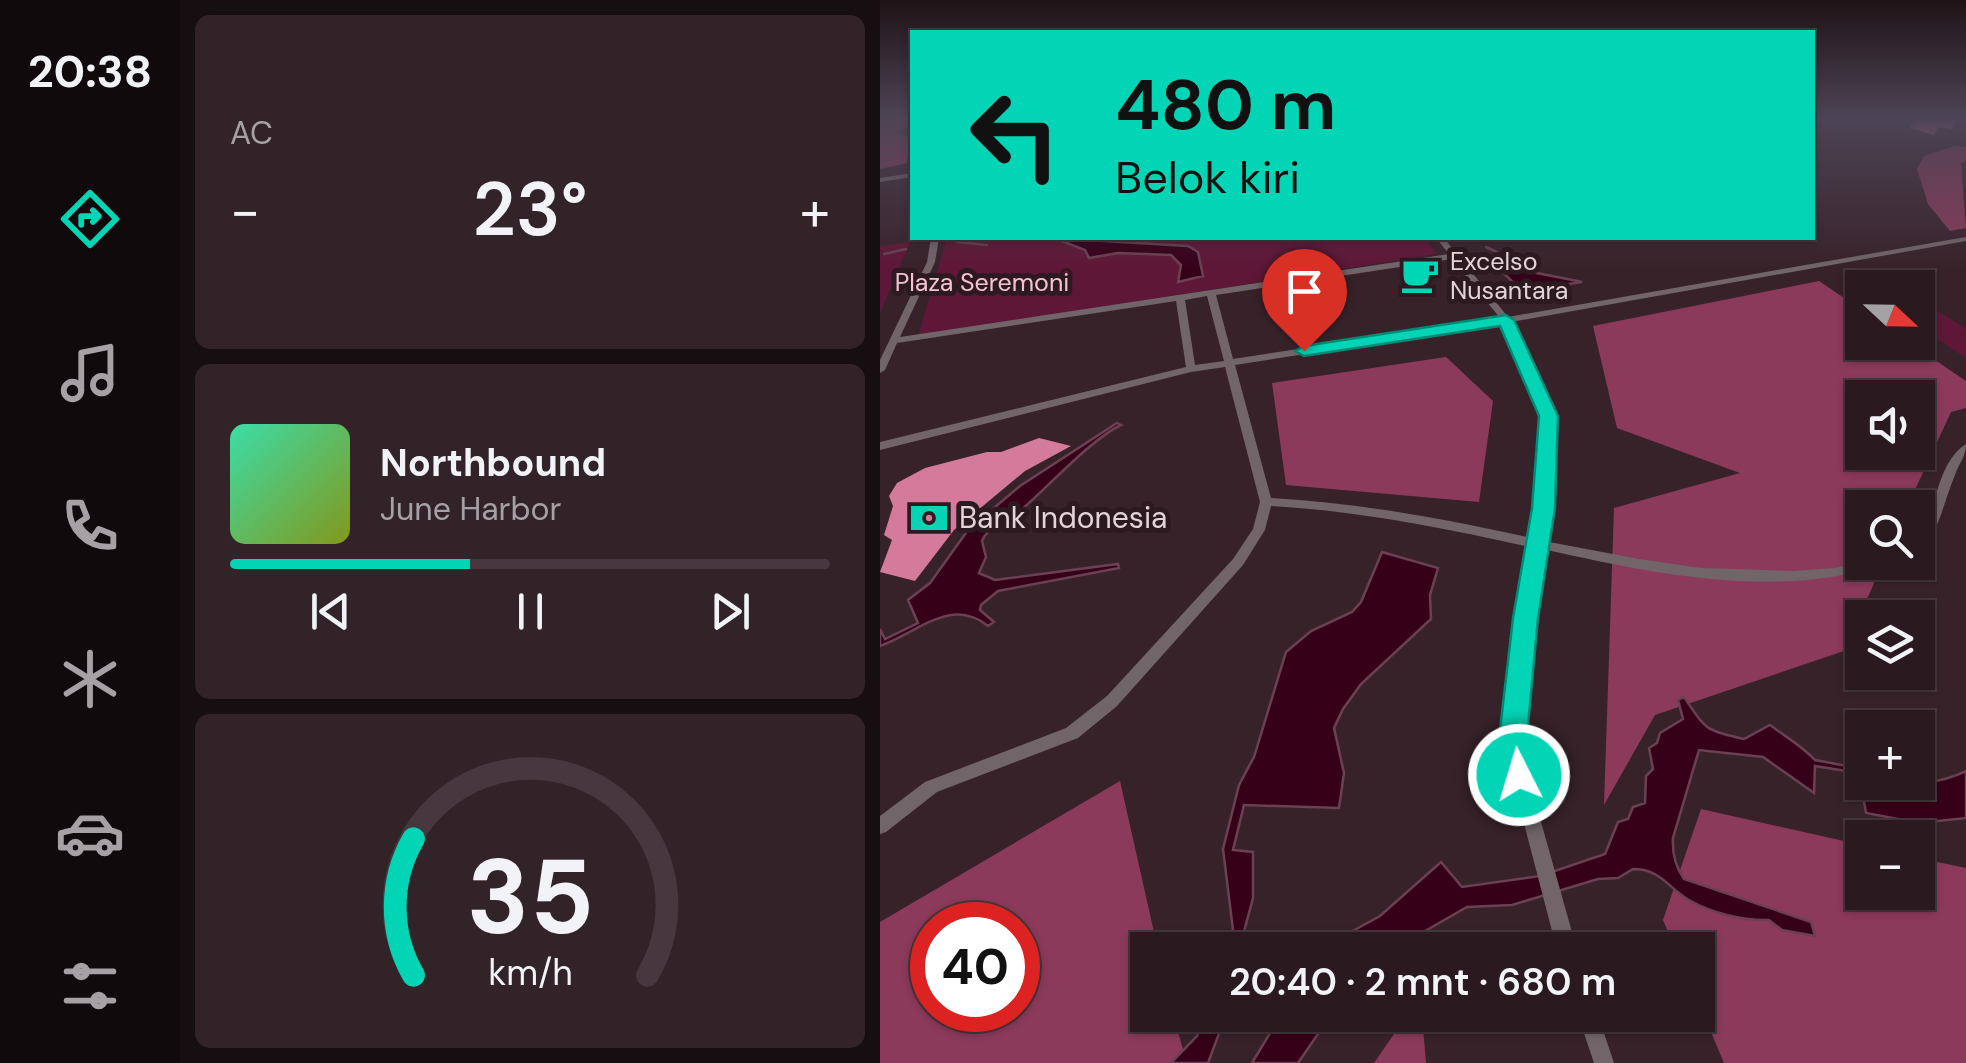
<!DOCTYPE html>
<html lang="id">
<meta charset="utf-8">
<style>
:root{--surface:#2a1a20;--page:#322329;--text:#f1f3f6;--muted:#a5a1a5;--line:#46383e;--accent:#02d5b6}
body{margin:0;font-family:"DM Sans",sans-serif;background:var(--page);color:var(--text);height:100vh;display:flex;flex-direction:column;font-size:38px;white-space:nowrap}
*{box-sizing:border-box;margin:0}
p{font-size:32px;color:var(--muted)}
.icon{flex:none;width:55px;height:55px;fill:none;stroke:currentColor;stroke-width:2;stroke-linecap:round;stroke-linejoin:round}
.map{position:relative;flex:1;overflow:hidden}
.drawer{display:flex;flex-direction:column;gap:15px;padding:15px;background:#170e12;width:700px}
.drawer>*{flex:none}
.guide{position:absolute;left:30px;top:30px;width:905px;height:210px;border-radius:0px;box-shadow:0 2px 8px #0004,0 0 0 2px var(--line);background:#02d5b6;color:#111;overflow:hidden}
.needle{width:65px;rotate:112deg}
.fabs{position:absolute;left:965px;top:270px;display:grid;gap:20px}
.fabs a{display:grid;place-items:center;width:90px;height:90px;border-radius:0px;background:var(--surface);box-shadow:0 2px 8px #0004,0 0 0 2px var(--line);font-size:50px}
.speed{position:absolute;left:30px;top:902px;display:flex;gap:20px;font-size:50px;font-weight:700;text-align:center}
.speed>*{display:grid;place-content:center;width:130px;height:130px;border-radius:50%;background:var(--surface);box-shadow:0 2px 8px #0004,0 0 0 2px var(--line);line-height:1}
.speed .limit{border:15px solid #d22;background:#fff;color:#111}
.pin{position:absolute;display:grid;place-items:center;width:85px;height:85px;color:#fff;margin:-102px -42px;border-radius:50% 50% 50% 0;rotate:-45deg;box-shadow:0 0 10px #0007}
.pin .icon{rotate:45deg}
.me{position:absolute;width:110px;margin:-55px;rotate:355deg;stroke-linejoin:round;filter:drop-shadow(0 0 8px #0008)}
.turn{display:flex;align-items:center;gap:35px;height:210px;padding:0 40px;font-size:45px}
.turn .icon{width:130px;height:130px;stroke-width:2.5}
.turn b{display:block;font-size:70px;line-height:85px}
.big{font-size:75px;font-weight:600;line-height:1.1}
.drawer .widget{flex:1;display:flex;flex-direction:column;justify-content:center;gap:15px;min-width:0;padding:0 35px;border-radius:15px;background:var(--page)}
.drawer .dial{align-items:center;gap:0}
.dial svg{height:260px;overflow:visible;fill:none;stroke:var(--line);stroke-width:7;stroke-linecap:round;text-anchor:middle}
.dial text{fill:var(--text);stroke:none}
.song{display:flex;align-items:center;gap:30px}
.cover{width:120px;height:120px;border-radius:15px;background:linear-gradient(135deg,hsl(160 70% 55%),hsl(70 70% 35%))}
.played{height:10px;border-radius:5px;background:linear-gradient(90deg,var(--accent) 40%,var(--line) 40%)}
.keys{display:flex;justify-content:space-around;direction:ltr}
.heat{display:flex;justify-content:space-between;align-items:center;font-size:55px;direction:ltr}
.trip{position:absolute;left:250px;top:932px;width:585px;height:100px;border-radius:0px;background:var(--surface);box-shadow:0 2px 8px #0004,0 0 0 2px var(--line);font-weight:600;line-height:100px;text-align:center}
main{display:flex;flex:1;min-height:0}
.tab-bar{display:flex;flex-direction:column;width:180px;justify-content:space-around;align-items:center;background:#110a0d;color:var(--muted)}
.tab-bar .icon{width:70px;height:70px}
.tab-bar .current{color:var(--accent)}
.tab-bar b{font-size:45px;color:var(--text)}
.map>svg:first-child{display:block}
</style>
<main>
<nav class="tab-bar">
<b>20:38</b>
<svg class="icon current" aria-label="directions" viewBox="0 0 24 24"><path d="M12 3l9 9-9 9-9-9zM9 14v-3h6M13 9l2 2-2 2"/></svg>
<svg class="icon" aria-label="music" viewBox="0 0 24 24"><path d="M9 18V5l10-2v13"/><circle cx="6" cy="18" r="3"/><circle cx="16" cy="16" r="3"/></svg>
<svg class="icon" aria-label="phone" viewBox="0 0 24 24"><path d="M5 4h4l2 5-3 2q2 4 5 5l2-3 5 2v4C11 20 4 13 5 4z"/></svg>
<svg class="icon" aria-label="climate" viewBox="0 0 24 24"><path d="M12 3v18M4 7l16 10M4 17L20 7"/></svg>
<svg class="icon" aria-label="car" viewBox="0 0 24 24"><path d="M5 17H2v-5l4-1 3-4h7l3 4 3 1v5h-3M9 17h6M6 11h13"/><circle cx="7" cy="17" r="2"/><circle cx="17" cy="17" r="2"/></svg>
<svg class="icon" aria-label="filters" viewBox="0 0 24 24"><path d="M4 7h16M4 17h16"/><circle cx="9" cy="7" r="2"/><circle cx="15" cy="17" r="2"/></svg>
</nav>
<section class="drawer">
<div class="widget"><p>AC</p>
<div class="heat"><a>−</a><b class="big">23°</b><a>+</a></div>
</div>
<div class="widget">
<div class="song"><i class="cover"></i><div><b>Northbound</b><p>June Harbor</p></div></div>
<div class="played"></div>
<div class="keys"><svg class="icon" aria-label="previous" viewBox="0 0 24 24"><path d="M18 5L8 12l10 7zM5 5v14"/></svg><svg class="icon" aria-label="pause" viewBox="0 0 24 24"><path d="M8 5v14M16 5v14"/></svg><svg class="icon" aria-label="next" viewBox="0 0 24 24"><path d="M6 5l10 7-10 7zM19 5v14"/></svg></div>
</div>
<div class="widget dial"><svg viewBox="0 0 100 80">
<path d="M14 69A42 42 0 1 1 86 69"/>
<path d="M14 69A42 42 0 0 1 14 27" stroke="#02d5b6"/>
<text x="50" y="56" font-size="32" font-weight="700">35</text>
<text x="50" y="72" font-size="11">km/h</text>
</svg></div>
</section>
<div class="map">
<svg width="1086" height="1063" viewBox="0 0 1086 1063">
<rect width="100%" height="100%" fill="#38222a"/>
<!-- green -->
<path fill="#5f1737" d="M 67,238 L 545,238 L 557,254 L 38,336 Z
M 30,242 L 0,313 L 0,246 Z
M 1038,298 L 1086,329 L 1086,358 L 1038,326 Z"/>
<!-- forest -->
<path fill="#8b3a5a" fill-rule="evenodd" d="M 0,119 L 32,119 L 32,126 L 16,132 L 30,138 L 27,163 L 0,169 Z
M 1075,146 L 1086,147 L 1086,161 L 1081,163 L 1086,228 L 1070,231 L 1048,204 L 1037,169 L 1044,156 Z
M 939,281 L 982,310 L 982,342 L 1030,343 L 1086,381 L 1086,408 L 1071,412 L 1027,507 L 982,508 L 982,562 L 1003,563 L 964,651 L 775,715 L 724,805 L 734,508 L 860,473 L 737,428 L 713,326 ZM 982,398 L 1038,398 L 1038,452 L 982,452 Z
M 566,357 L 613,401 L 599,502 L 406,485 L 392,383 Z
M 240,781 L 278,950 L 268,950 L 268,1015 L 293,1015 L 307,1063 L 0,1063 L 0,922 ZM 52,925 L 138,925 L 138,1010 L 52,1010 Z
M 821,809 L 982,845 L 982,892 L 1038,892 L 1038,858 L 1086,868 L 1086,1063 L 844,1063 L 818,1001 L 818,950 L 796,950 L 783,920 Z
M 527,1015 L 542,1015 L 546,1063 L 494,1063 Z"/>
<!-- water -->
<path fill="#360019" stroke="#6a4052" stroke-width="2.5" d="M 174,238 L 308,246 L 318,252 L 323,276 L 298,282 L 301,265 L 291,255 L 238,253 L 209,258 L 205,250 Z
M 607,257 L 624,258 L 652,272 L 702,282 L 642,291 Z
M 237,423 L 241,425 C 209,440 162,494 132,518 C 121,527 108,526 102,541 L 106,557 L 99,573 L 115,580 L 238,564 L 239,568 L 118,591 L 101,605 L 100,610 L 114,622 L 108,626 C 70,596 38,633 0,646 L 0,629 L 5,639 L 38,623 L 28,600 L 50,583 L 88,530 L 140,486 Z
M 502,552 L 558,568 L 550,595 L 551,619 L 481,684 L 463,709 L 454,728 L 464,773 L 459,808 L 364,805 L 353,850 L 373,852 L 373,898 L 359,950 L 348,950 L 354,938 L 343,849 L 359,785 L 374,757 L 406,652 L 431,631 L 472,612 L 481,602 Z
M 804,697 C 826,729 823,730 864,739 L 890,725 C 906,737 922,746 935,760 L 978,768 L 982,762 L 982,782 C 1022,782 1051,788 1086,771 L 1086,818 L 1039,823 L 986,813 L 979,773 L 935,766 L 934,793 L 883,757 L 819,750 L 793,838 C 792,853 795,866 804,879 L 931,922 L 935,936 L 902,930 L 889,920 C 863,921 832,913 809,900 C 788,888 781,869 753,869 L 738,878 L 718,879 L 632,905 L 587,907 L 512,950 L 438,950 L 500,916 L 561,862 L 582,887 L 660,876 L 725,854 L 738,822 L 748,819 L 753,807 L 765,803 L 766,776 L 773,769 L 769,748 L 777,743 L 780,733 L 803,719 L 798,700 Z
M 326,1015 L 346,1015 L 328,1063 L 291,1063 L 317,1036 Z
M 401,1015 L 451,1015 L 418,1063 L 372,1063 Z"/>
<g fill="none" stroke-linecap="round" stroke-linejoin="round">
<!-- stream -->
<path stroke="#6a4052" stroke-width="2.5" d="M 77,242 L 107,245
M 606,247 L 617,252
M 4,254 L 26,249"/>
</g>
<!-- building -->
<path fill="#d47b9b" d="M 1035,119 L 1077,119 L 1072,129 L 1058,127 L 1054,135 L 1030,128 Z
M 159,438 L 191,446 L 145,471 L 74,530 L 35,581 L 0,572 L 12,540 L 4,535 L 13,506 L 9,496 L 17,483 L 45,468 L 107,452 L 121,452 Z"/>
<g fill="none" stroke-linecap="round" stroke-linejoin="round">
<!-- minor -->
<path fill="#716569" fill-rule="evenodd" d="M 32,173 L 32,177 L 0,182 L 0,178 Z
M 1086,237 L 1086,241 L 631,322 L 673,416 L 669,508 L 664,541 L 759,559 L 821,568 L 913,571 L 955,568 L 982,562 L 1003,562 L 1002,565 C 895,600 769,573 663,549 L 652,618 L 640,747 L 697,950 L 677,950 L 624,747 L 638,618 L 650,547 C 563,528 480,511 391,506 L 385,530 L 363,565 L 237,706 L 198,738 L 57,792 L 6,832 L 0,834 L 0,816 L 45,782 L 186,728 L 227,696 L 353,559 L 373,529 L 380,502 L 345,367 L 311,372 L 0,450 L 0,442 L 306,367 L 296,301 L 17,343 L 5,370 L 0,373 L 0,360 L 47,262 L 51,238 L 59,238 L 55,262 L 20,337 L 569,254 L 556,238 L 564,238 L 628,317 ZM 572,259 L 620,318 L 353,359 L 336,295 ZM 327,296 L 344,361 L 315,365 L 305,300 ZM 623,323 L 663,416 L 657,508 L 652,538 C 565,519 480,503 391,498 L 355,365 Z
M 1086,444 C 1086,457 1079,463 1075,475 C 1064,501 1060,527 1043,551 L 1038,552 C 1038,538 1045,528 1050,515 C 1058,490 1063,459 1086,444 Z
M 698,1015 L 718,1015 L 734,1063 L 714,1063 Z"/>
</g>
<!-- sky -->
<linearGradient id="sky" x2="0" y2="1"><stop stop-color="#1f1317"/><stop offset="0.44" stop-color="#4d4455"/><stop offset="1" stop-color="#4d4455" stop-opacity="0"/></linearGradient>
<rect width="1086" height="268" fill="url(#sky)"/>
<!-- route -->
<path fill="#02d5b6" stroke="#018a76" stroke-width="2.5" d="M 626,315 L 634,320 L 678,416 L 675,508 L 658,618 L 646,747 L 654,775 L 649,785 L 639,789 L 628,785 L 618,747 L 633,618 L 652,508 L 659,416 L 620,326 L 424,356 L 415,351 L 424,346 Z"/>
<!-- icons -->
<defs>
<g id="cafe-bare" transform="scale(3)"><path d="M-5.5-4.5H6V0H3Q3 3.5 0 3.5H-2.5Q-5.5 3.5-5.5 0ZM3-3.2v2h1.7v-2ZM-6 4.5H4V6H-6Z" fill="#02d5b6" stroke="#2d1920" stroke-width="2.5" paint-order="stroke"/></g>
<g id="bank-bare" transform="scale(3)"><path d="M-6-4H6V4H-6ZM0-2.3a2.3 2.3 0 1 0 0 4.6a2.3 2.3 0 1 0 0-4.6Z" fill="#02d5b6" stroke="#2d1920" stroke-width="2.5" paint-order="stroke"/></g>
</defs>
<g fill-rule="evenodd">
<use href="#cafe-bare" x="540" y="275"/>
<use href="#bank-bare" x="49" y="518"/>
</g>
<g text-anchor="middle" stroke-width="10" stroke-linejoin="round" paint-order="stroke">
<!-- far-poi labels -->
<g font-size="25" fill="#e3d4d8" stroke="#2d1920" text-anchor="start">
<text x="570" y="270">Excelso<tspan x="570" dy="29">Nusantara</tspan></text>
</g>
<!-- far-park labels -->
<g font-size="25" fill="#f3c3d2" stroke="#2d1920">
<text x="102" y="291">Plaza Seremoni</text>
</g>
<!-- poi labels -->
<g font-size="30" fill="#e3d4d8" stroke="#2d1920" text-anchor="start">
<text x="79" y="528">Bank Indonesia</text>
</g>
</g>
</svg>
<div class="fabs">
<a><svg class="needle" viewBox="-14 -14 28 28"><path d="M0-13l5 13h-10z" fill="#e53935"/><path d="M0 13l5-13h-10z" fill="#a5a1a5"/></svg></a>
<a><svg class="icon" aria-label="sound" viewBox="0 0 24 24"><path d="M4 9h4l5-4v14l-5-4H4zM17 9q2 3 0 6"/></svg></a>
<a><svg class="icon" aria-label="search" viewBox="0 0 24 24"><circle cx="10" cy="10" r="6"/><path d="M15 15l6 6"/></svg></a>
<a><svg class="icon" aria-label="layers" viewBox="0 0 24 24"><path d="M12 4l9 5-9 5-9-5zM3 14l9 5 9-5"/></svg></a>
<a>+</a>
<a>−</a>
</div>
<div class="speed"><div class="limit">40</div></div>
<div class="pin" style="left:424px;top:351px;background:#d93025"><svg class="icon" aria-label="arrive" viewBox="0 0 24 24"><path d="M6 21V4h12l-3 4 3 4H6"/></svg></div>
<svg class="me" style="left:639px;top:775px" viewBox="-20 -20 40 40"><circle r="17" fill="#02d5b6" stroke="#fff" stroke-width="3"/><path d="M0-11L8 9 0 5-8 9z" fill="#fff"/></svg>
<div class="trip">20:40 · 2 mnt · 680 m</div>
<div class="guide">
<div class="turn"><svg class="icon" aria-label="left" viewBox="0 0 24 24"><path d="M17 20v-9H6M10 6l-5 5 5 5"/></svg><div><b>480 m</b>Belok kiri</div></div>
</div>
</div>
</main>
